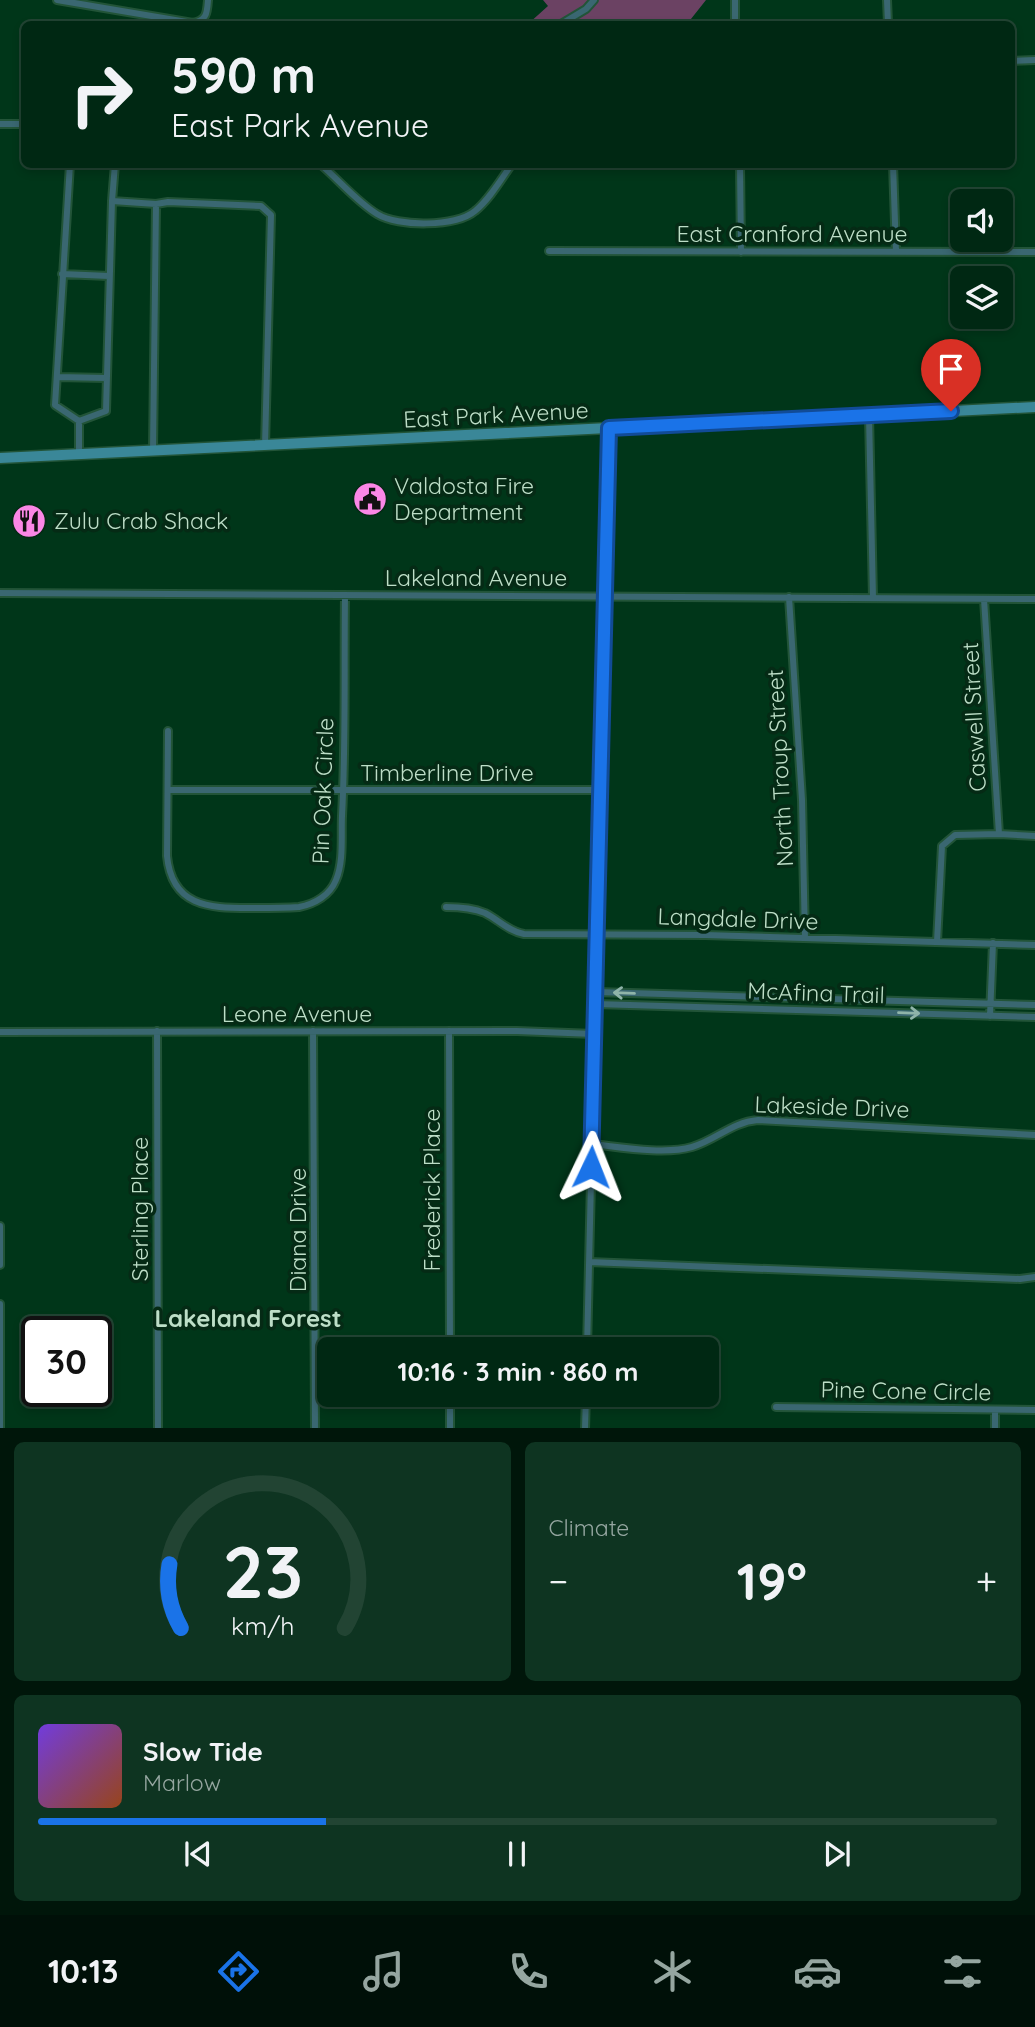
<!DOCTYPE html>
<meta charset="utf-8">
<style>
:root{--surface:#002813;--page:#0e3421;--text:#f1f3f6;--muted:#95a6a0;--line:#243;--accent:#1a73e8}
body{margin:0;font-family:Quicksand,sans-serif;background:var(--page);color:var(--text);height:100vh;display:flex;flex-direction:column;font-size:26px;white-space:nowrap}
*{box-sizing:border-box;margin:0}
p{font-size:23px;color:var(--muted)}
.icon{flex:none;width:38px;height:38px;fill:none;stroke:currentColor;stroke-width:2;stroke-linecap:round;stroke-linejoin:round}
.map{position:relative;height:1428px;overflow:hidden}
.details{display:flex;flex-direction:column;gap:14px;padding:14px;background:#00160a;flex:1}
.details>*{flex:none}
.top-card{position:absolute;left:21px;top:21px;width:994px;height:147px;border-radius:10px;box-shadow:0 4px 10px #0003,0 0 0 2px var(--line);background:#002813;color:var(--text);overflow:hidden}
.buttons{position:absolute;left:950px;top:189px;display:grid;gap:14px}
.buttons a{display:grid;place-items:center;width:63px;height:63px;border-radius:10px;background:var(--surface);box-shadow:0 4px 10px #0003,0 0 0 2px var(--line);font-size:35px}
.speed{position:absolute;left:21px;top:1316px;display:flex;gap:14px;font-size:35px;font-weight:700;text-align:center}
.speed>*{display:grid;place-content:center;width:91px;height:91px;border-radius:50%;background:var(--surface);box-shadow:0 4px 10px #0003,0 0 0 2px var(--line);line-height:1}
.speed .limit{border:4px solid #111;border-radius:10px;background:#fff;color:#111}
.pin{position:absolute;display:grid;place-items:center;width:60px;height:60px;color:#fff;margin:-72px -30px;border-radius:50% 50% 50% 0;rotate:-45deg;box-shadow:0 0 7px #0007}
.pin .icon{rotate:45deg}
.me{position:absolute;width:77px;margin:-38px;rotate:2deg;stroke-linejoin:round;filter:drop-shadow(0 0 5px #0008)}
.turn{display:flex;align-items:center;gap:24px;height:147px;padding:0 35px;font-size:32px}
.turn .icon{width:91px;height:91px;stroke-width:2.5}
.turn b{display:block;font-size:49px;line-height:60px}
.big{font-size:52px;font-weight:700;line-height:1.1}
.details .tile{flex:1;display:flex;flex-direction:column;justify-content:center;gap:10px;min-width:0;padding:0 24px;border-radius:10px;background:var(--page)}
.details .dial{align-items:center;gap:0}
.dial svg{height:182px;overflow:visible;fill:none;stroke:var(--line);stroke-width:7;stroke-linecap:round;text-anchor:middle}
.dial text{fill:var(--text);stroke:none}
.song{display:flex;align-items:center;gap:21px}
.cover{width:84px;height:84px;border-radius:10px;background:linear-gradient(135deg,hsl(260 70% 55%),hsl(20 70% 35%))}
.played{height:7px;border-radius:4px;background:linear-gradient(90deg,var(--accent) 30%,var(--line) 30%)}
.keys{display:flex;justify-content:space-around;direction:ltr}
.heat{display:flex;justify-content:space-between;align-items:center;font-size:38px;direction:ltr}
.details .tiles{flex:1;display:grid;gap:14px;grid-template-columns:1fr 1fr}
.tile:last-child{grid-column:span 2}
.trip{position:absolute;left:317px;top:1337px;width:402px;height:70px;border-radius:10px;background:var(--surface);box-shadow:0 4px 10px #0003,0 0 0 2px var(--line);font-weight:700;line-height:70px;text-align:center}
.tabs{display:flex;height:112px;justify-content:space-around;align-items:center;background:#001008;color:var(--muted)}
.tabs .icon{width:49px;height:49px}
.tabs .selected{color:var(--accent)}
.tabs b{font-size:32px;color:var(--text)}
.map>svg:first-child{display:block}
</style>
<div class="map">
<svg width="1035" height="1429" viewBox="0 0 1035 1429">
<rect width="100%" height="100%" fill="#003619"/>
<!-- green -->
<path fill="#6b4263" d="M 543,0 L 706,0 L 687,24 L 528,24 L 548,6 Z"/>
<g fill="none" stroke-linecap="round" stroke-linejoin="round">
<!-- street casing -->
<g stroke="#225438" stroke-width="10">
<path id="street" d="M 57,0 L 193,23 C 207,20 207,13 208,0
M 735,0 L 735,24
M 887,0 L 888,24
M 561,24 L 586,9 L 594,0
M 1012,61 L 1035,60
M 0,124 L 24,124
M 70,164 L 55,405 L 79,421 L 79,455
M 115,164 L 112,201 L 156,204 L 153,451
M 320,164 C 338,179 357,202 377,214 C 398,227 456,227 475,211 C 490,199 501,179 512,164
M 740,164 L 741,252
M 893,164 L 896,252
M 156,204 L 168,202 L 261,206 L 271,215 L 265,446
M 549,251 L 1035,252
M 62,274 L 109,276
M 57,377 L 107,378
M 869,415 L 873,598
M 79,421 L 106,411 L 112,201
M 0,593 L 1035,599
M 789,597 L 802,800 L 805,938
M 984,599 L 999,834
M 168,731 L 167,856 C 172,906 208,908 249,908 C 266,908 283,908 299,907 C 315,904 330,895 336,880 C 344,861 341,836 342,816 C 346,742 344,669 345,595
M 168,790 L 601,790
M 446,907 C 459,907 473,908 485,913 C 499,920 508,931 524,934 L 705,935 L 1035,945
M 937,942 L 942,846 L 955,835 L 999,834 L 1035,836
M 596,992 L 1035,1005
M 596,1004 L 1035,1017
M 990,1016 L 993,943
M 157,1031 L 158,1429
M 313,1031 L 315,1429
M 449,1031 L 450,1349
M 0,1032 L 517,1031 L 594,1034
M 592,1144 C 620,1147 664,1155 692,1147 C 716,1140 732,1122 758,1120 L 1035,1135
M 0,1226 L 0,1265
M 589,1262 L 1020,1279 L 1035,1277
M 0,1304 L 0,1429
M 587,1349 L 609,428
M 450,1395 L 450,1429
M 776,1407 L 1035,1410
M 585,1429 L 586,1395
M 995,1429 L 995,1410"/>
</g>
<!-- secondary casing -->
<g stroke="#225438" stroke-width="13">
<path id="secondary" d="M 0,458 L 1035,407"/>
</g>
<!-- street -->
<use href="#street" stroke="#3a6771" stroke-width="6"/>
<!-- secondary -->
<use href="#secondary" stroke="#3a8798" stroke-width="10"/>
</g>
<!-- one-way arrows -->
<defs><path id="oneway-shaft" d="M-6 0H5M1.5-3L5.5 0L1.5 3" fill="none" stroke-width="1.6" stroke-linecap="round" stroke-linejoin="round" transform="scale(1.75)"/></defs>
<g stroke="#8fb4a9">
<use href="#oneway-shaft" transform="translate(624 993) rotate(-178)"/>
<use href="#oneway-shaft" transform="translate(909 1013) rotate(2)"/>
</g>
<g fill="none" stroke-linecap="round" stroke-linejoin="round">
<!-- route casing -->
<g stroke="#114b97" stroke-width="18">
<path id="route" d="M 591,1167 L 609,428 L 951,411"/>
</g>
<!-- route -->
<use href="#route" stroke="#1a73e8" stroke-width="12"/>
</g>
<!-- icons -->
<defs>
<g id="civic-disc" transform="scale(1.75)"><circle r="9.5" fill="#fb87e6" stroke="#052a15"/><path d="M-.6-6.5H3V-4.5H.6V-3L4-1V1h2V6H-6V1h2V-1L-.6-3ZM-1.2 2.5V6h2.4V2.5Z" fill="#111"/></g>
<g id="restaurant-disc" transform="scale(1.75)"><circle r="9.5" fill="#fb87e6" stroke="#052a15"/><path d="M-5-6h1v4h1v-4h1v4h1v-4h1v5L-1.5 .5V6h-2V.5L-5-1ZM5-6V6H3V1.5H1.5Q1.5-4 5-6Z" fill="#111"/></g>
</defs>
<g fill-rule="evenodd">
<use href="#civic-disc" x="370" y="499"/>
<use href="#restaurant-disc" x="29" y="521"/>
</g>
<g text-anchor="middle" stroke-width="7" stroke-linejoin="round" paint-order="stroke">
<!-- street labels -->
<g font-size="23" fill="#bddec7" stroke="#052a15">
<text x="792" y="242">East Cranford Avenue</text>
<text transform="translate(496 415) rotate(-3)" y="8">East Park Avenue</text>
<text x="476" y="586">Lakeland Avenue</text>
<text transform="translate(974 717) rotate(-93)" y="8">Caswell Street</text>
<text transform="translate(780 768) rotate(-93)" y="8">North Troup Street</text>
<text x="447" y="781">Timberline Drive</text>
<text transform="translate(323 791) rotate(-88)" y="8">Pin Oak Circle</text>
<text transform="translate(738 919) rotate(2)" y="8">Langdale Drive</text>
<text transform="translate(816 993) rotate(2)" y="8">McAfina Trail</text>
<text x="297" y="1022">Leone Avenue</text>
<text transform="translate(832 1107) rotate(2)" y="8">Lakeside Drive</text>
<text transform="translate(432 1190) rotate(-90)" y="8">Frederick Place</text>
<text transform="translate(140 1209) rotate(-90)" y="8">Sterling Place</text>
<text transform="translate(298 1230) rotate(-90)" y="8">Diana Drive</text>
<text transform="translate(906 1391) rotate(1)" y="8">Pine Cone Circle</text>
</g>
<!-- poi labels -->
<g font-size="23" fill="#bddec7" stroke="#052a15" text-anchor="start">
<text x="394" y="494">Valdosta Fire<tspan x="394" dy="26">Department</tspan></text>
<text x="54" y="529">Zulu Crab Shack</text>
</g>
<!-- neighbourhood labels -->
<g font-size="24" font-weight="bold" fill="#bddec7" stroke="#052a15">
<text x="248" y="1327">Lakeland Forest</text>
</g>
</g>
</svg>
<div class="buttons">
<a><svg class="icon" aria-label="sound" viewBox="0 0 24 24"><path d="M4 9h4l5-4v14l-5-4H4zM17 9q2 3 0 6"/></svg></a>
<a><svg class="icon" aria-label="layers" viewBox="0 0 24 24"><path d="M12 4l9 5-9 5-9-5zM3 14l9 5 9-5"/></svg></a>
</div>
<div class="speed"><div class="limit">30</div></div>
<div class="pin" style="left:951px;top:411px;background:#d93025"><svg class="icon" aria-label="arrive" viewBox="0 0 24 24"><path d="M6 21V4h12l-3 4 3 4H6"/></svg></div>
<svg class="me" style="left:591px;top:1167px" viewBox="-20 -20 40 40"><path d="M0-17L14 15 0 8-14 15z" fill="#1a73e8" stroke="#fff" stroke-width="4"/></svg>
<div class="trip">10:16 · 3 min · 860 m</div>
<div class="top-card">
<div class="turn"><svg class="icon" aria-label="right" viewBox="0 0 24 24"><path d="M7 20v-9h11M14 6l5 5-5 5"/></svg><div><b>590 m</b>East Park Avenue</div></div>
</div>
</div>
<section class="details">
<div class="tiles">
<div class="tile dial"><svg viewBox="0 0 100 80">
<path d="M14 69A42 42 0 1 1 86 69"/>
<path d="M14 69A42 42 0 0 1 9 41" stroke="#1a73e8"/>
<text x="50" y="56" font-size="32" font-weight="700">23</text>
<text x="50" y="72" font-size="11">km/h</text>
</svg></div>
<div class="tile"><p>Climate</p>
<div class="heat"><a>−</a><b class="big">19°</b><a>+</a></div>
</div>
<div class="tile">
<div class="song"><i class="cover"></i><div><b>Slow Tide</b><p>Marlow</p></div></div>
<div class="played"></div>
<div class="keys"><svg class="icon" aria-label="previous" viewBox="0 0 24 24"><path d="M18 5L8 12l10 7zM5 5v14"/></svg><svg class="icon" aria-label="pause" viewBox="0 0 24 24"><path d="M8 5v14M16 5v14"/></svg><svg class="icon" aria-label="next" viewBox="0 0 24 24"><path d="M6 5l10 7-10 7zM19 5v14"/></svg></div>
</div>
</div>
</section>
<nav class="tabs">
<b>10:13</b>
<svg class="icon selected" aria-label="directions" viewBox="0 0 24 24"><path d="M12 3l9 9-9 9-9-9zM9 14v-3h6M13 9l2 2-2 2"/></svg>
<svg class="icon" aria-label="music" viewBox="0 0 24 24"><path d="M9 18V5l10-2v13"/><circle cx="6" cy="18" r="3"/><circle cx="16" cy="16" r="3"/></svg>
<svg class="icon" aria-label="phone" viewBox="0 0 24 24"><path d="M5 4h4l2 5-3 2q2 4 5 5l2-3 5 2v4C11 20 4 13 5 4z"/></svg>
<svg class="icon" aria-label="climate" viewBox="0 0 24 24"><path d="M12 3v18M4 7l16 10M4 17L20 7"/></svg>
<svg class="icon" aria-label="car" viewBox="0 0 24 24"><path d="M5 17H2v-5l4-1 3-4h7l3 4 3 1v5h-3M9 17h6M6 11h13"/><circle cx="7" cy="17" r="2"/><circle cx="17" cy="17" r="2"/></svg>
<svg class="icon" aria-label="filters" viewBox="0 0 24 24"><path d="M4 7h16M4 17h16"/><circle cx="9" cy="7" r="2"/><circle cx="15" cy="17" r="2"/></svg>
</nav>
